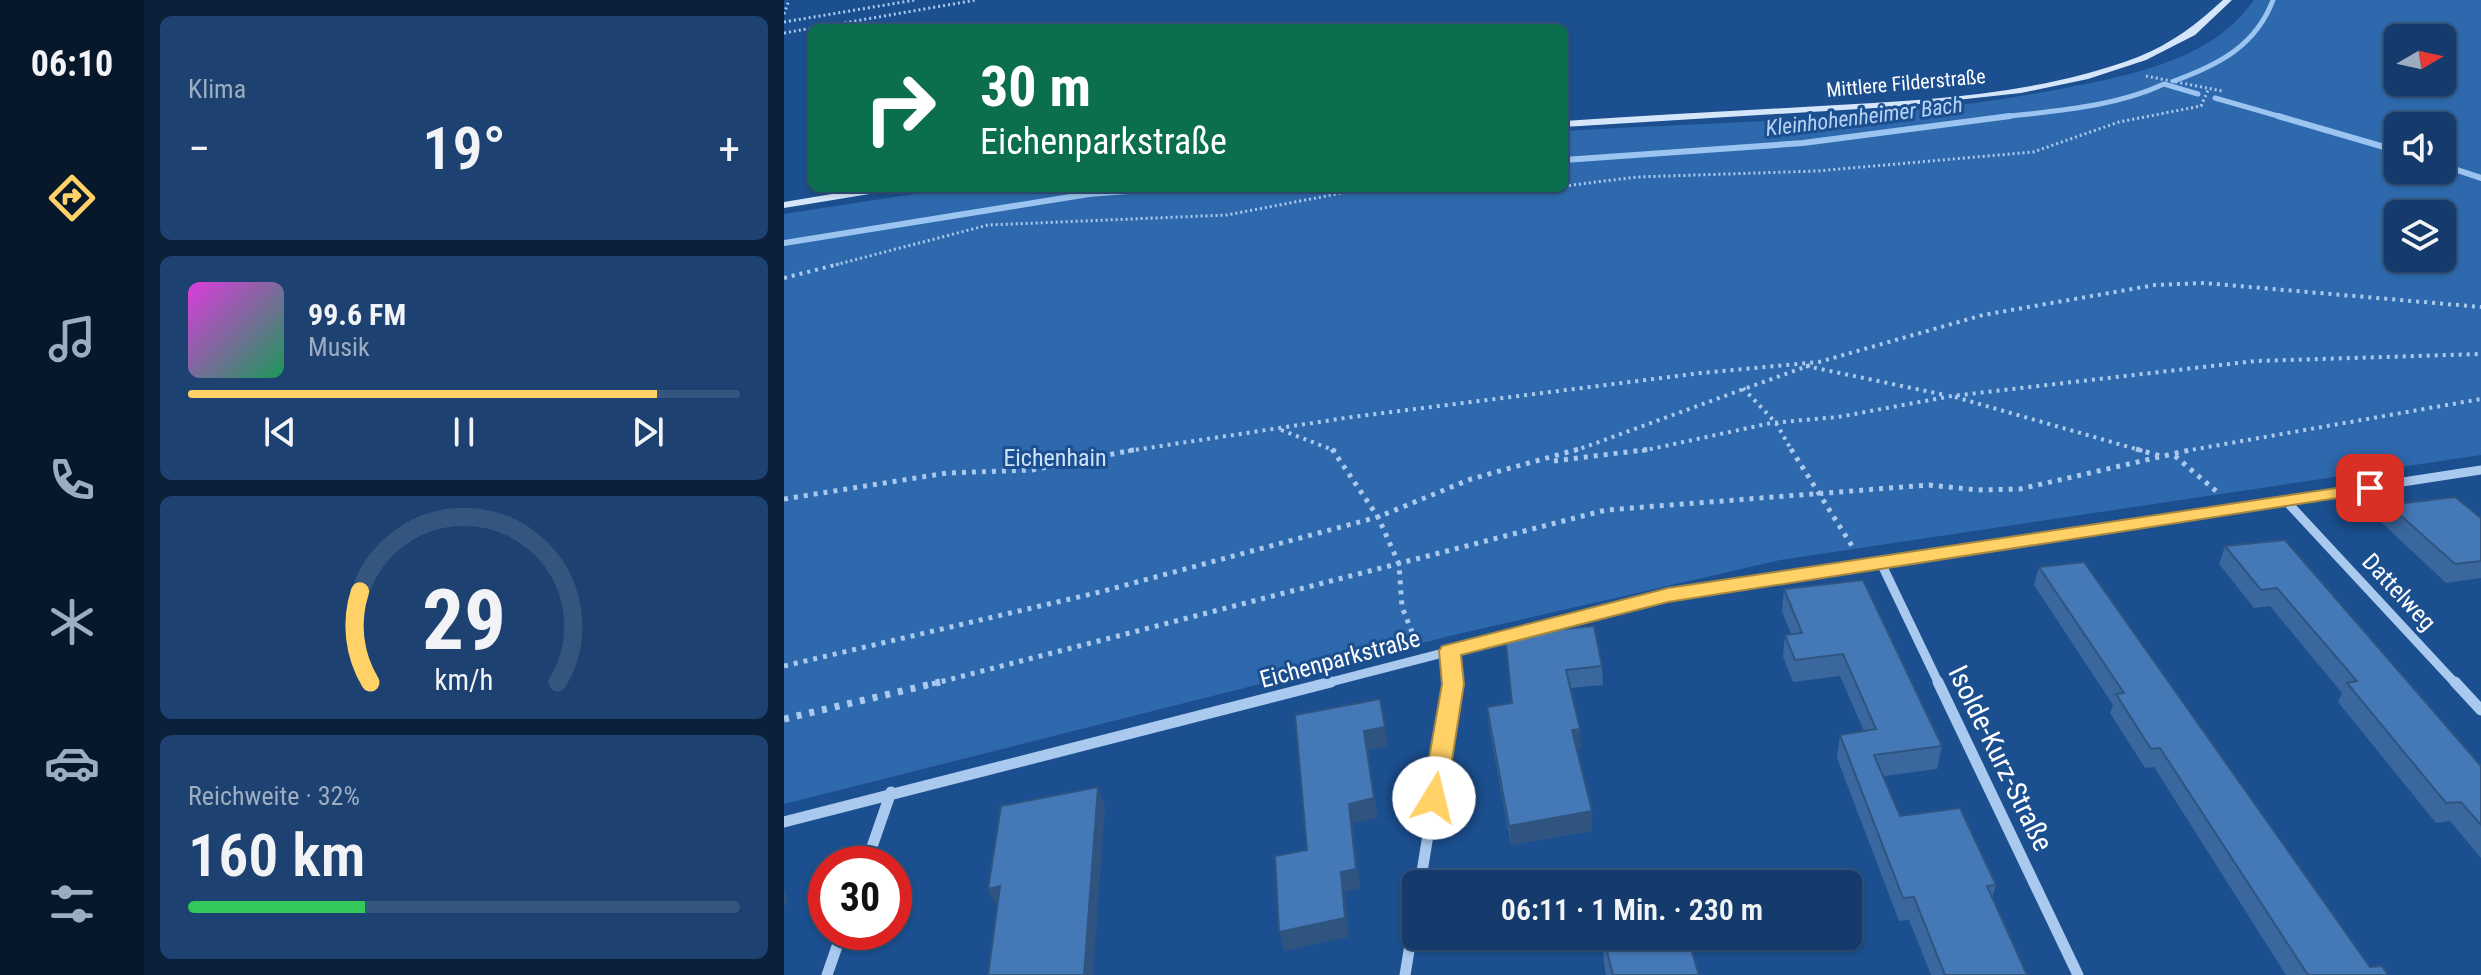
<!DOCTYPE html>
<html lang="de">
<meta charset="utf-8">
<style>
:root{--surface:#143b6b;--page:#1d4271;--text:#f1f3f6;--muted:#9dadc1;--line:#33557e;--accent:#ffd166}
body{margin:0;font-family:"Roboto Condensed",sans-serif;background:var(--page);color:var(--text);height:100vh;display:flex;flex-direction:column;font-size:30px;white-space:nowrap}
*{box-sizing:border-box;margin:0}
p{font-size:26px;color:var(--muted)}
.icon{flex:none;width:44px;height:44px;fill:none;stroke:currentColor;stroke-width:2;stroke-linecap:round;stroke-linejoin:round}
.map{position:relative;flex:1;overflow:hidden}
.drawer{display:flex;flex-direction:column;gap:16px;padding:16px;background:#0b203b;width:640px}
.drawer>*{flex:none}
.top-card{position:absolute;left:24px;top:24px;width:760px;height:168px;border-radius:12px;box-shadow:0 2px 6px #0004,0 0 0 2px var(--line);background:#0b6e4f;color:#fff;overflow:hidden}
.needle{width:52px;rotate:81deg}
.buttons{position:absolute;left:1600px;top:24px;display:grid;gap:16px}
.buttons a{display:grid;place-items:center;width:72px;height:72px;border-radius:12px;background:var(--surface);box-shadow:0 2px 6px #0004,0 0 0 2px var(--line);font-size:40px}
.speed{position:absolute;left:24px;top:846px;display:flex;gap:16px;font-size:40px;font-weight:700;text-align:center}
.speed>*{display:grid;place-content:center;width:104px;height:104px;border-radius:50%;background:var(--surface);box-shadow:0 2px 6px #0004,0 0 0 2px var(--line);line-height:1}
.speed .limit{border:12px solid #d22;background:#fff;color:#111}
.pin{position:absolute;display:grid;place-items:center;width:68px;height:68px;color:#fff;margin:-34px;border-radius:16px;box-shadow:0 4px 12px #0006}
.me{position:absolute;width:88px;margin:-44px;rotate:9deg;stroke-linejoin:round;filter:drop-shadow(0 0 6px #0008)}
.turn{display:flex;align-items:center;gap:28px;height:168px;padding:0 40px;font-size:36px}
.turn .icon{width:104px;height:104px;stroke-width:2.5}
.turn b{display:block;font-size:56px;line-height:68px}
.big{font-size:60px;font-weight:600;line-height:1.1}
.drawer .tile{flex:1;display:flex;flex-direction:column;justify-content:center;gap:12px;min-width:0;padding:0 28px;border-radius:12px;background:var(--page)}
.drawer .dial{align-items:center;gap:0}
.dial svg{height:208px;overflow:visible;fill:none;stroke:var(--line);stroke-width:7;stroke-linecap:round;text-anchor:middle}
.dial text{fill:var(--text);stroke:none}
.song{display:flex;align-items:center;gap:24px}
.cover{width:96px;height:96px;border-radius:12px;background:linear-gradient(135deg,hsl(300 70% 55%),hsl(150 70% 35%))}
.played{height:8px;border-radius:4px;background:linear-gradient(90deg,var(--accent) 85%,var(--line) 85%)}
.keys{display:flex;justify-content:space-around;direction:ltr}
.heat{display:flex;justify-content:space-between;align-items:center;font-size:44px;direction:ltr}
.charge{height:12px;border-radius:6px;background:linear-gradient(90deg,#34c759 32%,var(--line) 0)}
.trip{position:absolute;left:618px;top:870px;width:460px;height:80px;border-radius:12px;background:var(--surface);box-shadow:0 2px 6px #0004,0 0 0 2px var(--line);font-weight:600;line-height:80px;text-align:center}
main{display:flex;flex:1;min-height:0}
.tab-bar{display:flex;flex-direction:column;width:144px;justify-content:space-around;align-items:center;background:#08182b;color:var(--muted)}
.tab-bar .icon{width:56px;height:56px}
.tab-bar .on{color:var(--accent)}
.tab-bar b{font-size:36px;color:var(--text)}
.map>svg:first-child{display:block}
</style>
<main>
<nav class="tab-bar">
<b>06:10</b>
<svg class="icon on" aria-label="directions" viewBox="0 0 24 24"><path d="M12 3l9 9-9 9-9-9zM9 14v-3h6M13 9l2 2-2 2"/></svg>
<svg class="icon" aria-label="music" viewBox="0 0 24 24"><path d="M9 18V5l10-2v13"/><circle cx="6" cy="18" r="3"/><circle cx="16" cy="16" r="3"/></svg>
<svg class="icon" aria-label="phone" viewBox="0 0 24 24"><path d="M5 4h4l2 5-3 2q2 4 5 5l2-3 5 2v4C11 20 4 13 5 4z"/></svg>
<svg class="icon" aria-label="climate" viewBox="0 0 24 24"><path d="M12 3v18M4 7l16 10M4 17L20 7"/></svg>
<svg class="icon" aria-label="car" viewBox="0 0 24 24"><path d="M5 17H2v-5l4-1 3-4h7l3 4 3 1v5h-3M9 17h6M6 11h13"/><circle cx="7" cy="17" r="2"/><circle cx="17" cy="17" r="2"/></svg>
<svg class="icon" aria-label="filters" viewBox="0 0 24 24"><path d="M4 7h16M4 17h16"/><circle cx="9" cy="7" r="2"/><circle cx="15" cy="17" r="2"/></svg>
</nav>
<section class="drawer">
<div class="tile"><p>Klima</p>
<div class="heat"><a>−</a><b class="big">19°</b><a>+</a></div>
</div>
<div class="tile">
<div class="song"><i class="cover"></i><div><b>99.6 FM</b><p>Musik</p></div></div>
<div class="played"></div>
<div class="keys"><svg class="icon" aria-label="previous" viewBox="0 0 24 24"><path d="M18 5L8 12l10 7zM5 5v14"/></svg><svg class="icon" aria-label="pause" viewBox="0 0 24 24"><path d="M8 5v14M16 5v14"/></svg><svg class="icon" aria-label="next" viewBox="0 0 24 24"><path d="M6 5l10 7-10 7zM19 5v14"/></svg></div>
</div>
<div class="tile dial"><svg viewBox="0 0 100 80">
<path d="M14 69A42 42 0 1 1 86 69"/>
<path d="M14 69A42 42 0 0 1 10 34" stroke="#ffd166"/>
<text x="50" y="56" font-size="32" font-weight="700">29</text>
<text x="50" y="72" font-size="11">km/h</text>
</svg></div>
<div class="tile"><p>Reichweite · 32%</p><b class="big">160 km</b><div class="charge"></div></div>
</section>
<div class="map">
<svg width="1697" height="975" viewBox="0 0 1697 975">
<rect width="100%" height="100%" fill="#1b4f8f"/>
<!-- green -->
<path fill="#2e69ad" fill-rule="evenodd" d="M 1470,0 L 1697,0 L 1697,455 L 996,560 L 670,635 L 0,804 L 0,214 L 169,188 L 780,188 L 780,131 C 943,121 1110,121 1271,90 C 1317,81 1368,72 1411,50 C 1435,38 1454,22 1470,0 ZM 1614,38 L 1658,38 L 1658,82 L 1614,82 ZM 1614,126 L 1658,126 L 1658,170 L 1614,170 ZM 1658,214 L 1658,258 L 1614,258 L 1614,214 Z"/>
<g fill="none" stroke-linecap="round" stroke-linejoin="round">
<!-- stream-far1 -->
<path stroke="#9cc4f0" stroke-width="5" d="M 1390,81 C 1434,65 1472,46 1489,0
M 1431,98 L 1501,118
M 1210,118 C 1266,111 1329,108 1380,84 L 1414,94"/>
<!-- stream -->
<path stroke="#9cc4f0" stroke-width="6" d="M 1494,116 L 1614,151
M 780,160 L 1019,143 L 1226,116
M 1658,165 L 1697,178
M 0,243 L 305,194 L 383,188"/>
<!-- path-far3 -->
<path stroke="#a9c9ee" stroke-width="3" stroke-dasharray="2 3" stroke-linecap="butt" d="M 0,14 L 5,0
M 0,22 L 131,0
M 31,28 L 192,0
M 0,33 L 28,28
M 1362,76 L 1438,91
M 780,186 L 853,177 L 1033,171 L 1249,152 L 1335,122 L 1417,106 L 1424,90
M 47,266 L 204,225 L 443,215 L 584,188"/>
<!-- path-far2 -->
<path stroke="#a9c9ee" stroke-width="4" stroke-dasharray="3 5" stroke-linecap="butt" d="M 0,278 L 55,264
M 1022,366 L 1161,395
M 959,388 L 992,423 L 1008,451
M 1171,397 L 1359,451
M 497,430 L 552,451
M 344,451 L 568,417 L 917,373 L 1035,362 L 1199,315 L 1371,285 L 1420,283 L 1697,307
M 790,451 L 1026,365
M 858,451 L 987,423 L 1054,417 L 1168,396 L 1471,361 L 1697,354
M 1401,451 L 1697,399"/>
<!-- path-far1 -->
<path stroke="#a9c9ee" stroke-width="5" stroke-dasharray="4 6" stroke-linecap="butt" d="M 548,449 L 594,517 L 615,564 L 618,607 L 632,642
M 1007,449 L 1068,546
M 1352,449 L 1380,457
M 1391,456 L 1432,491
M 770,461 L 867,449
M 0,499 L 163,473 L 248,470 L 354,449
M 0,666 L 316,592 L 594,517 L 687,479 L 795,449
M 148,684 L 822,510 L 1145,485 L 1193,490 L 1236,489 L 1410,449"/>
<!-- path -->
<path stroke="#a9c9ee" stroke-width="7" stroke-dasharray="5 8" stroke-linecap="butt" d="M 0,719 L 156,682"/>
<!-- minor-far1 -->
<path stroke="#a9c9ee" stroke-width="9" d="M 1503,502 L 1672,684
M 1097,563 L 1155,684
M 666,651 L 669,684
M 539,684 L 884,595 L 1697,470"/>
<!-- minor -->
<path stroke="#a9c9ee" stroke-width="11" d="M 1154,682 L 1294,975
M 1671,682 L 1697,710
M 0,822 L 547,682
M 82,864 L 107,792
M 636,884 L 669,682
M 43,975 L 58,932
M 621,975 L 632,908"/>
<!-- secondary -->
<path fill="#d6e6fa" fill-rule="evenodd" d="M 1439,0 L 1448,0 L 1411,35 L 1362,60 L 1304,79 L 1237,93 L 1108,107 L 780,127 L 780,121 C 865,115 950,111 1036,106 C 1142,100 1254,95 1354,57 C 1387,44 1413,24 1439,0 Z
M 84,188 L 109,188 L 104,191 L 0,208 L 0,202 Z"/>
</g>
<!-- wall -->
<path fill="#3a679d" d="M 1605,505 L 1697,518 L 1697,578 L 1662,583 L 1598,523 Z
M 1501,540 L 1697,766 L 1697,858 L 1666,821 L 1652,823 L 1554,702 L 1558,693 L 1486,606 L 1470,608 L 1435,564 L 1441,546 Z
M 1255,567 L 1586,967 L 1604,975 L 1502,975 L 1370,767 L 1361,768 L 1326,713 L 1329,705 L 1250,585 Z
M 1000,589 L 1158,746 L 1153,769 L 1100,776 L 1116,816 L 1212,885 L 1208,898 L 1243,975 L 1147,975 L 1125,920 L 1115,921 L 1053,758 L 1056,735 L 1080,731 L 1056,676 L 1009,682 L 999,657 L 1001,635 L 1007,634 L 998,611 Z
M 721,635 L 818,666 L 819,685 L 786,688 L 797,748 L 793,748 L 808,831 L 727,845 L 705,726 L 703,707 L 728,703 Z
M 819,936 L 915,975 L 822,975 L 820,964 Z"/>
<!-- shaded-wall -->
<path fill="#305480" d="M 601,727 L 604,746 L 583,750 L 594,818 L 569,823 L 576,888 L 561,892 L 565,937 L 500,951 L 495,932 L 557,872 L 565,804 L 580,731 Z
M 796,729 L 797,748 L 789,749 L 788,730 Z
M 314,787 L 321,807 L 309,975 L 300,975 Z
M 808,811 L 808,831 L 727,845 L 725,826 Z
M 216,886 L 213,908 L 204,889 Z
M 0,891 L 4,898 L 0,909 Z"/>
<!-- building -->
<path fill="#4478b7" stroke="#305480" stroke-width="2" d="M 1671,497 L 1697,518 L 1697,561 L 1671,564 L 1605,505 Z
M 1501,540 L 1697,766 L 1697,825 L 1677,802 L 1662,803 L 1563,683 L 1573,681 L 1493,588 L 1477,590 L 1441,546 Z
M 1300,562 L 1586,967 L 1598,966 L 1604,975 L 1524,975 L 1376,748 L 1367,749 L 1332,694 L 1340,693 L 1255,567 Z
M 1079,580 L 1158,746 L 1090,755 L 1116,816 L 1176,808 L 1212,885 L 1203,886 L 1243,975 L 1161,975 L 1130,897 L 1119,898 L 1056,735 L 1092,729 L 1059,654 L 1011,660 L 1001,635 L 1018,633 L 1000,589 Z
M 810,626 L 818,666 L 782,670 L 796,729 L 788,730 L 808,811 L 725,826 L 703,707 L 728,703 L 721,635 Z
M 596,699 L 601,727 L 580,731 L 590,798 L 565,804 L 572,869 L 557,872 L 561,918 L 495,932 L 491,856 L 523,850 L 511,715 Z
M 314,787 L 300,975 L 204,975 L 216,886 L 204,889 L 217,806 Z
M 819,936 L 903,936 L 915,975 L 829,975 Z"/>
<!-- route -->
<path fill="#ffd166" stroke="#a68842" stroke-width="2" d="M 1586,483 L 1595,488 L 1592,492 L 884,602 L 677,655 L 680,684 L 662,798 L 658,805 L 641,805 L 638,798 L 658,684 L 655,651 L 658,646 L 884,588 Z"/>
<g text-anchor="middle" stroke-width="6" stroke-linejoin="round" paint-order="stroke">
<!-- far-street labels -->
<g font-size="20" fill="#fff" stroke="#1b4f8f">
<text transform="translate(1122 83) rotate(-5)" y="7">Mittlere Filderstraße</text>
</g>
<!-- far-water labels -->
<g font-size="22" font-style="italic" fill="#b5d3f5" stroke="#1b4f8f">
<text transform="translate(1080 116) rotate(-7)" y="8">Kleinhohenheimer Bach</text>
</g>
<!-- park labels -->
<g font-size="24" fill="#cfe3fa" stroke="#1b4f8f">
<text x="271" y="466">Eichenhain</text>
</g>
<!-- street labels -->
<g font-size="24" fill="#fff" stroke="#1b4f8f">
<text transform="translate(1615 592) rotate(47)" y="8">Dattelweg</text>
<text transform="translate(556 659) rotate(-15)" y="8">Eichenparkstraße</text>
</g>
<!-- near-street labels -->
<g font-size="28" fill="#fff" stroke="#1b4f8f">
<text transform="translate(1217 758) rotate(64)" y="10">Isolde-Kurz-Straße</text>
</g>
</g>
</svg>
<div class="buttons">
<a><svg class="needle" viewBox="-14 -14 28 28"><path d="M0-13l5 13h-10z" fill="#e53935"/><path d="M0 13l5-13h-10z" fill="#9dadc1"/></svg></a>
<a><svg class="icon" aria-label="sound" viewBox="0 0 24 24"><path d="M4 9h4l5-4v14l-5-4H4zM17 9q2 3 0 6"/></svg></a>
<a><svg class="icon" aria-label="layers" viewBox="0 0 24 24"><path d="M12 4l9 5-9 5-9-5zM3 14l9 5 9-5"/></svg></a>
</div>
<div class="speed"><div class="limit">30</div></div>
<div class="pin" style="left:1586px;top:488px;background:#d93025"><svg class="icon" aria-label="arrive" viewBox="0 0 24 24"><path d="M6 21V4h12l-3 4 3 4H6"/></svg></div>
<svg class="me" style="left:650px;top:798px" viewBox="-20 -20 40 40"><circle r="19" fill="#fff"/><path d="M0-13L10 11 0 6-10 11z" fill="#ffd166"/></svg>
<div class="trip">06:11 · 1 Min. · 230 m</div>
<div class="top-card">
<div class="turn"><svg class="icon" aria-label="right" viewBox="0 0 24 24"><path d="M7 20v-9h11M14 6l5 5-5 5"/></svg><div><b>30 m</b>Eichenparkstraße</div></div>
</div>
</div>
</main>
